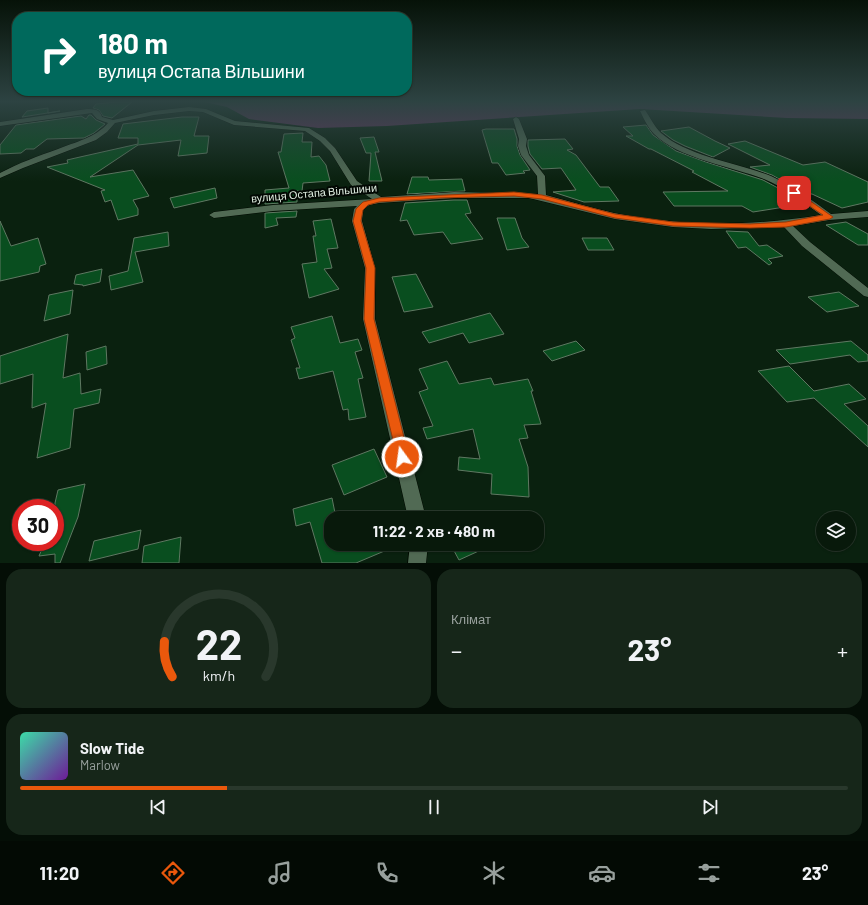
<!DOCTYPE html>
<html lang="uk">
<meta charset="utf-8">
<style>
:root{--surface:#08190b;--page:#162619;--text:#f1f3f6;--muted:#98a09d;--line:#29382c;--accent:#ea580c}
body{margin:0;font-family:Barlow,sans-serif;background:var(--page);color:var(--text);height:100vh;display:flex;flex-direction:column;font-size:15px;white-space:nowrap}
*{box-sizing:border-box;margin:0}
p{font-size:13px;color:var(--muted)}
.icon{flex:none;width:22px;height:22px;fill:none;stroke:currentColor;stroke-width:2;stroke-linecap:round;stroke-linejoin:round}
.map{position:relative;height:563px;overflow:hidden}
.drawer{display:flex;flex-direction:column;gap:6px;padding:6px;background:#040e06;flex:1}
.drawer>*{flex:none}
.hud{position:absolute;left:12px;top:12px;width:400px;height:84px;border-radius:16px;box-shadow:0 1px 3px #0004,0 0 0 1px var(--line);background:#00695c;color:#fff;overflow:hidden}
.controls{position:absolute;left:816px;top:511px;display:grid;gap:8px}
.controls a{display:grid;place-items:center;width:40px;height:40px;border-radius:50%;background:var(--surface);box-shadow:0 1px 3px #0004,0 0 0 1px var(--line);font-size:20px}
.speed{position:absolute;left:12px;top:499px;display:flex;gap:8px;font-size:20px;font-weight:700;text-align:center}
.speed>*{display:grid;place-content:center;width:52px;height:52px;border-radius:50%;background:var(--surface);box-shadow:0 1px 3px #0004,0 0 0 1px var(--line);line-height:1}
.speed .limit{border:6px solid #d22;background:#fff;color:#111}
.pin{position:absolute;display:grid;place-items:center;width:34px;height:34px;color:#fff;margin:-17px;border-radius:8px;box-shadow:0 2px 6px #0006}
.me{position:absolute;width:44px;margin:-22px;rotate:346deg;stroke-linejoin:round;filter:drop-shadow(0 0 3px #0008)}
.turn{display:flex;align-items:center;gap:14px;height:84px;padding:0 20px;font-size:18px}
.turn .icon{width:52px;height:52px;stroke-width:2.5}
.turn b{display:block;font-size:28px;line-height:34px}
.big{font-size:30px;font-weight:700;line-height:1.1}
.drawer .widget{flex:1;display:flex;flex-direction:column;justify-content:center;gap:6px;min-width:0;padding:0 14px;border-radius:16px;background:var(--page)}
.drawer .dial{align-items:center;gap:0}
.dial svg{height:104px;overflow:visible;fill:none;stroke:var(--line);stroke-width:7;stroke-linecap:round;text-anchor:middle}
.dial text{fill:var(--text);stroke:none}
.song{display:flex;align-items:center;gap:12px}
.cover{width:48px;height:48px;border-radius:6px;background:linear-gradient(135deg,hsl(160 70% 55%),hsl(280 70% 35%))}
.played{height:4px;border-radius:2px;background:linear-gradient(90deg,var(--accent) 25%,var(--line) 25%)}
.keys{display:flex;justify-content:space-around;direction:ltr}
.heat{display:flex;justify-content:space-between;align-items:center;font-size:22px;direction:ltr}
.drawer .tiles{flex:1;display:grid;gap:6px;grid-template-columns:1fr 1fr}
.widget:last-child{grid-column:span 2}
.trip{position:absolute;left:324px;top:511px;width:220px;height:40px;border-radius:16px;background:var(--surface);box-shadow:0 1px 3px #0004,0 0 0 1px var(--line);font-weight:700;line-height:40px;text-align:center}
.tab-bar{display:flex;height:64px;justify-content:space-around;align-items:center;background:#030a04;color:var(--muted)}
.tab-bar .icon{width:28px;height:28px}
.tab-bar .on{color:var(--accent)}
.tab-bar b{font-size:18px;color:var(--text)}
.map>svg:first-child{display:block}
</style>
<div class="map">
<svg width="868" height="563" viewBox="0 0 868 563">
<rect width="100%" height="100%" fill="#0a210f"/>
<!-- forest -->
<path fill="#6c3665" d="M 205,102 L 868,102 L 868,119 L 787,118 L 640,109 L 387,126 L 318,128 L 249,119 L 227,107 Z"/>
<!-- building -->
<path fill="#094e1f" stroke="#5f7862" d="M 116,102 L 132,102 L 112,118 L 103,116 L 99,110 L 93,108 L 96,104 Z
M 48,108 L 48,113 L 60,111 L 22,117 L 27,111 Z
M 89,115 L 91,115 L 96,120 L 105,124 L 94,133 L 84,138 L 47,139 L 34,149 L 26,149 L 21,153 L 0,154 L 0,145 L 16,125 L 81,116 L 86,119 Z
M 182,117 L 199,117 L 194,136 L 209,136 L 207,153 L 178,156 L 181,140 L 138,145 L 90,177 L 133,170 L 149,196 L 133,200 L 138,209 L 138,215 L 118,220 L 111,200 L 105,202 L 101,191 L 105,190 L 47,167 L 68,163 L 67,160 L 80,157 L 138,144 L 138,138 L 118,138 L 123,124 Z
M 646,125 L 653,135 L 676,151 L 706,162 L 763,180 L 778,188 L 792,196 L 778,198 L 791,206 L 753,212 L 742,206 L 674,206 L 663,192 L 728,191 L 692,172 L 694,171 L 651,149 L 649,149 L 626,136 L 633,136 L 623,127 Z
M 689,127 L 715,141 L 730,148 L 713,157 L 685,146 L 673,140 L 661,131 Z
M 486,129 L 514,129 L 517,139 L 517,146 L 520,155 L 530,170 L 523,171 L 525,173 L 506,175 L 498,163 L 492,163 L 482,130 Z
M 303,133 L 302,142 L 312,142 L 311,157 L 319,156 L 326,165 L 330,181 L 303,183 L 302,191 L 297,191 L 297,202 L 265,204 L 265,190 L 289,188 L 278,152 L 281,152 L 284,134 Z
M 374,137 L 379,152 L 375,152 L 382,181 L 369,181 L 371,153 L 366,153 L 360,138 Z
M 565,139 L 573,149 L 567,150 L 576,155 L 600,187 L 609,187 L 619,201 L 584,202 L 553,192 L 576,190 L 561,168 L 542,169 L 530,154 L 528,146 L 528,140 Z
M 745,141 L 803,165 L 825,162 L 868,182 L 868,202 L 842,208 L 812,194 L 806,194 L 772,175 L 750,167 L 770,165 L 728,144 Z
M 412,177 L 428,177 L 429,180 L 462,179 L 465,191 L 407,194 Z
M 215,188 L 217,198 L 174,208 L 170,198 Z
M 454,200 L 467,200 L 471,213 L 465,214 L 483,239 L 451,244 L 443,232 L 414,235 L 407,220 L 400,221 L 405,203 Z
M 297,211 L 296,217 L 276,218 L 278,225 L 265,228 L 265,213 Z
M 497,218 L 515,218 L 522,238 L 529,247 L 507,250 Z
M 331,219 L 338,248 L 327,249 L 332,268 L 324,269 L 339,289 L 309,298 L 302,264 L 317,262 L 313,236 L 316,236 L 313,221 Z
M 0,221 L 11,246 L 38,238 L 46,264 L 40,266 L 39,272 L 0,281 Z
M 846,222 L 868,234 L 868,245 L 858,245 L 826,225 Z
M 726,231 L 748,232 L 759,246 L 767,245 L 783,256 L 768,259 L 772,263 L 769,265 L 746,247 L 738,248 Z
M 168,232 L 169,246 L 135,252 L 143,282 L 111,290 L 109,276 L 128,271 L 134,238 Z
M 582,238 L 607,238 L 614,250 L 588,250 Z
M 102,269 L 100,282 L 83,286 L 83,285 L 74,284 L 76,275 Z
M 416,274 L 433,307 L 404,312 L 392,277 Z
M 73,290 L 70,314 L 44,321 L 49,295 Z
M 839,292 L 859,306 L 827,312 L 808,297 Z
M 490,313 L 504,334 L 469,343 L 463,333 L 429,343 L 422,332 Z
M 332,316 L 340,343 L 358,339 L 362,350 L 355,352 L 363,378 L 358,379 L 366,417 L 349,420 L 348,409 L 343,410 L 333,371 L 299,379 L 296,368 L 300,368 L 291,340 L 295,338 L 291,327 Z
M 68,334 L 63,378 L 80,373 L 81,394 L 101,389 L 99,403 L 74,409 L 70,448 L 37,458 L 46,403 L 32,408 L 33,374 L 0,384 L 0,356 Z
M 576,341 L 585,350 L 552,361 L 543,351 Z
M 851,341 L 868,355 L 868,361 L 858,362 L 850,355 L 790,364 L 776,350 Z
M 106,346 L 107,364 L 87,370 L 86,352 Z
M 447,361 L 459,384 L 491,378 L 494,385 L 528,379 L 533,391 L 531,391 L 541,424 L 524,425 L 528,438 L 519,439 L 528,467 L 529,497 L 491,494 L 492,474 L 458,470 L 459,457 L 480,459 L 473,429 L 427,439 L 423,428 L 433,426 L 419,392 L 428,389 L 419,369 Z
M 789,366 L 814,391 L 849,384 L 866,399 L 844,404 L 868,426 L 868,447 L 814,398 L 787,402 L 758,371 Z
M 374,449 L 387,477 L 344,495 L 332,465 Z
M 85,484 L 78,517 L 60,563 L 55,563 L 55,554 L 39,556 L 45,542 L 55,542 L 55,503 L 58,490 Z
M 332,498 L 336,518 L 331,518 L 331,544 L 401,544 L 356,563 L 322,563 L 310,522 L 296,526 L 293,509 Z
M 141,530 L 138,549 L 89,561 L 94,541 Z
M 181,537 L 179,563 L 142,563 L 144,546 Z
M 459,544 L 494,544 L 459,560 L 452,547 Z"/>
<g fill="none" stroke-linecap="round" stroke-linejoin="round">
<!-- minor casing -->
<g stroke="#000a00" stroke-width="1">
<path id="minor" d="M 189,107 L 206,109 L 235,121 L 309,128 L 325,138 L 335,148 L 357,181 L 381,197 L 454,192 L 538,194 L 537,176 L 521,155 L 518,146 L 519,139 L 513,119 L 516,117 L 519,119 L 527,139 L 526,146 L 529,155 L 545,176 L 546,195 C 569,201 591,208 614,213 C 680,227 755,226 821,215 C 803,202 785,188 764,179 C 733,167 677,158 654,134 C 648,128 644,119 640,111 L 645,110 C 650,117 654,126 661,133 C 687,156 738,163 771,176 C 793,186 812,200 831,214 L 868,211 L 868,217 L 829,220 L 793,226 L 810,242 L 868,288 L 868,297 L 864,296 L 802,246 L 784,227 L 711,229 L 673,227 L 615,219 L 529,198 L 454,198 L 379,203 L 369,205 L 363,210 L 362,221 L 375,268 L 375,319 L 426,518 L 408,518 L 363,319 L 365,268 L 352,221 L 354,209 L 357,206 L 273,211 L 214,218 L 209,215 L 214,212 L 273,205 L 372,199 L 351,185 L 330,151 L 320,141 L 305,131 L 234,125 L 203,112 L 189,111 L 154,115 L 115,123 L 107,132 L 96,140 L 23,168 L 0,178 L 0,173 C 19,163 38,156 58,149 C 75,142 95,138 108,123 L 97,119 L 92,113 L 0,126 L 0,122 L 87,109 C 94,109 100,109 102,117 L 113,120 L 154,111 Z
M 410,544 L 428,544 L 426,563 L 408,563 Z"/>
</g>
<!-- minor -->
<use href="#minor" fill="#516a54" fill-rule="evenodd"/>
</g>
<!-- sky -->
<linearGradient id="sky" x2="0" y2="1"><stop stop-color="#061208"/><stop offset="0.56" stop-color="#2d4342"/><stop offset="1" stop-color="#2d4342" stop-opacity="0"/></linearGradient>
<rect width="868" height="181" fill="url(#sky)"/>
<!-- route -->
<path fill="#ea580c" stroke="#983908" d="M 791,191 L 796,191 L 833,217 L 830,219 L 786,227 L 750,228 L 673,226 L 615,218 L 542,199 L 514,196 L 439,198 L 379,202 L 368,205 L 363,210 L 361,221 L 375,268 L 374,319 L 409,457 L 407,461 L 402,462 L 398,461 L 364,319 L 366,268 L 353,221 L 356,209 L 363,202 L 379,198 L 514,192 L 542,195 L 615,214 L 673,222 L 750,224 L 786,222 L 823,215 L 791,194 Z"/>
<g text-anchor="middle" stroke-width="4" stroke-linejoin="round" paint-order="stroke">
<!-- street labels -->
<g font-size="11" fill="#e0eee1" stroke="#020803">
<text transform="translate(314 193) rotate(-5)" y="4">вулиця Остапа Вільшини</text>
</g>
</g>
</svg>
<div class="controls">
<a><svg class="icon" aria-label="layers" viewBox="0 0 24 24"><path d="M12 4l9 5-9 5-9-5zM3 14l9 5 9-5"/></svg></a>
</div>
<div class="speed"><div class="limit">30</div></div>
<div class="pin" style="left:794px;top:193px;background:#d93025"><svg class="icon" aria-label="arrive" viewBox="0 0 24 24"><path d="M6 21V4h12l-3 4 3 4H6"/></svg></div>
<svg class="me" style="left:402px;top:457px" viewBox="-20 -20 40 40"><circle r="17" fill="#ea580c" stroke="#fff" stroke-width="3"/><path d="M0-11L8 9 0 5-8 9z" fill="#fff"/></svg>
<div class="trip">11:22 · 2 хв · 480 m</div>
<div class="hud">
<div class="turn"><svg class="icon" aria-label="right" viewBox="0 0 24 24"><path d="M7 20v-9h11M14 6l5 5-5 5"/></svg><div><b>180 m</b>вулиця Остапа Вільшини</div></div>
</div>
</div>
<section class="drawer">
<div class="tiles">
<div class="widget dial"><svg viewBox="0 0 100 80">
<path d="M14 69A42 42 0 1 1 86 69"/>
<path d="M14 69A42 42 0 0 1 8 42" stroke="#ea580c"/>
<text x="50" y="56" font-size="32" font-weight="700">22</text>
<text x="50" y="72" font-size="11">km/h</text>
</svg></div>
<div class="widget"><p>Клімат</p>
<div class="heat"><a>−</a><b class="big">23°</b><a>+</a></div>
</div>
<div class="widget">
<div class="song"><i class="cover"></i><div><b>Slow Tide</b><p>Marlow</p></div></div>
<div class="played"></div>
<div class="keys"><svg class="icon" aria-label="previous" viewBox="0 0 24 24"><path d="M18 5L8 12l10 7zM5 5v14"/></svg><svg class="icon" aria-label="pause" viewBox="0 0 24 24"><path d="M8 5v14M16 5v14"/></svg><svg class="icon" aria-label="next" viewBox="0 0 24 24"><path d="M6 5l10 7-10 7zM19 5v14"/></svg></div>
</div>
</div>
</section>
<nav class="tab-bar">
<b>11:20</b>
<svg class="icon on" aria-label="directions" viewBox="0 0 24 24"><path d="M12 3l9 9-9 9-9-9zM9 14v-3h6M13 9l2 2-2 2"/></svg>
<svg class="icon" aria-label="music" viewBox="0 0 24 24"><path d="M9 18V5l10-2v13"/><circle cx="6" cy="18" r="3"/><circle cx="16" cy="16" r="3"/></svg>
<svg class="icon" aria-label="phone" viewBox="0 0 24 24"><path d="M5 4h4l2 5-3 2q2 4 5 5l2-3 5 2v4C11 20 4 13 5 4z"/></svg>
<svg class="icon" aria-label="climate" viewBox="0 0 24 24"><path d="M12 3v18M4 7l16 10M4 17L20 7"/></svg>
<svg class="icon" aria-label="car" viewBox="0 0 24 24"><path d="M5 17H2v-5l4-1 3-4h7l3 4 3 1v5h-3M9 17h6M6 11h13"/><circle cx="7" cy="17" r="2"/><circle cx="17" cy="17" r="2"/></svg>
<svg class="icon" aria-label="filters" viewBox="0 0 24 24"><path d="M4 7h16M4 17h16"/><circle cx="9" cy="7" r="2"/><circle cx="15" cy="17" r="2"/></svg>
<b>23°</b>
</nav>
